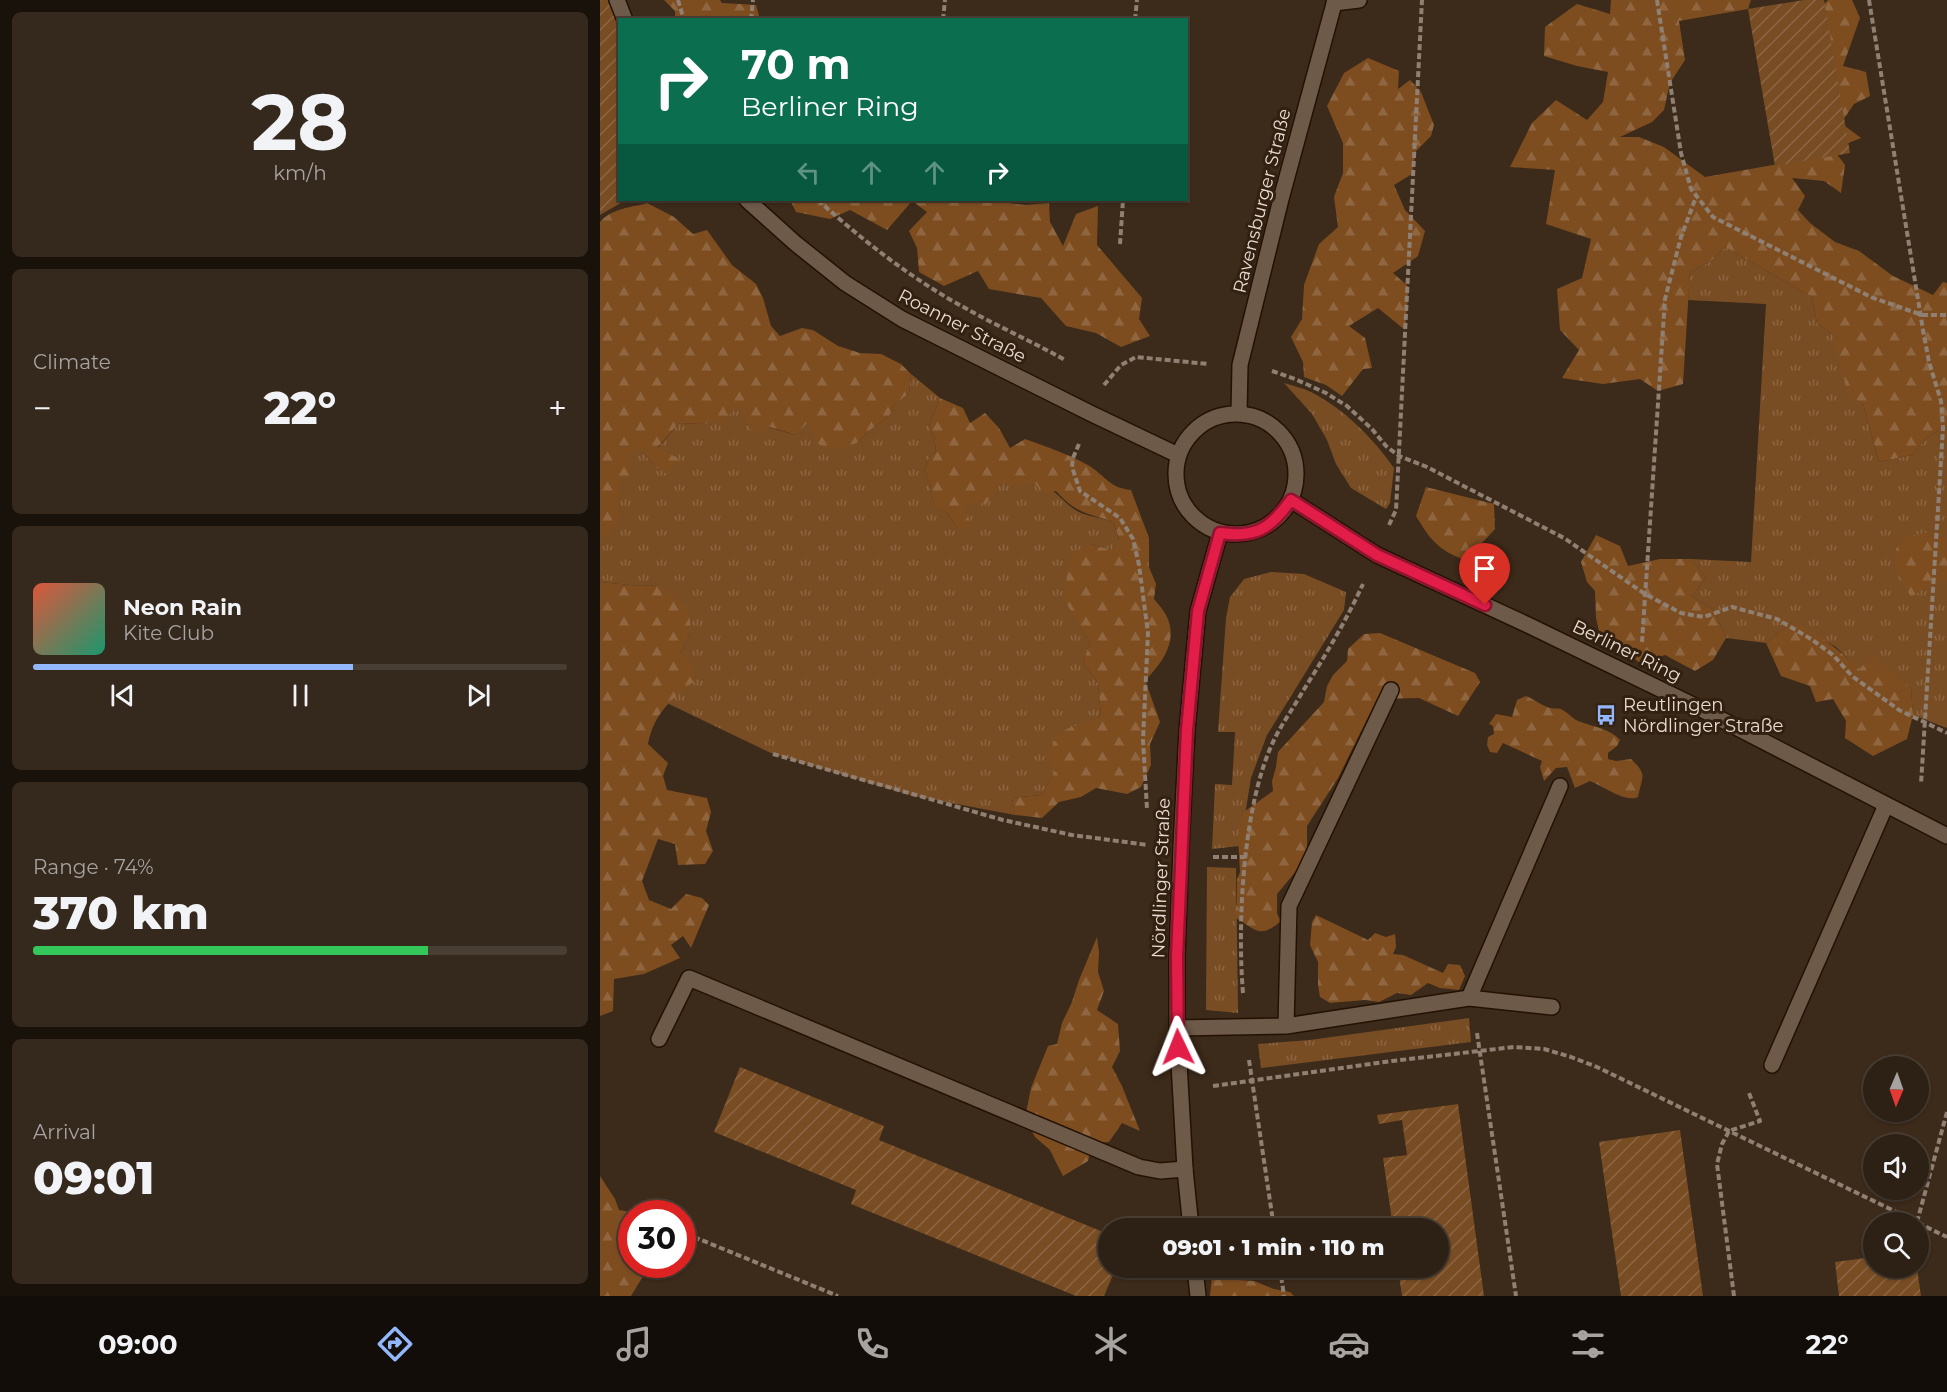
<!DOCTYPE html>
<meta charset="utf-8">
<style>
:root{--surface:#2d2014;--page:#35281d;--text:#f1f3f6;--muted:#a7a3a0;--line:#483e34;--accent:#93b7fd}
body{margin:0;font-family:Montserrat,sans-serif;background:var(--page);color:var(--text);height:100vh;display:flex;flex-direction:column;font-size:22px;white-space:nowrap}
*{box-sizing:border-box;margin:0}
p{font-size:20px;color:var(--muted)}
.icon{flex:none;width:33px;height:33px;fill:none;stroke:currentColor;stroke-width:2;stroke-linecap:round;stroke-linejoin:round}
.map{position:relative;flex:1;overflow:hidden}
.sheet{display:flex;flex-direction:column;gap:12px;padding:12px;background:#19120b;width:600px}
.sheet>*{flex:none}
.banner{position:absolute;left:18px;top:18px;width:570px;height:183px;border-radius:0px;box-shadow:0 2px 4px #0004,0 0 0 2px var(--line);background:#0b6e4f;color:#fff;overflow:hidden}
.needle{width:39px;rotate:182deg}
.controls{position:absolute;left:1263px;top:1056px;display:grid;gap:12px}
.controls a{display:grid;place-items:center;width:66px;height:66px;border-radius:50%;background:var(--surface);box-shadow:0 2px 4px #0004,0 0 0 2px var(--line);font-size:30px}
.speed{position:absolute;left:18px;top:1200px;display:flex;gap:12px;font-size:30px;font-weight:700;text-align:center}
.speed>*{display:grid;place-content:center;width:78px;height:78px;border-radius:50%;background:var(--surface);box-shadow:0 2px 4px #0004,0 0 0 2px var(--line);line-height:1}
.speed .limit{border:9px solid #d22;background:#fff;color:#111}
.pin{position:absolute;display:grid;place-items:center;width:51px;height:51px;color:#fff;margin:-62px -26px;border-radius:50% 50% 50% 0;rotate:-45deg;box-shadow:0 0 6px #0007}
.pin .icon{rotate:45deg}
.me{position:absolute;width:66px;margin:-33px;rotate:358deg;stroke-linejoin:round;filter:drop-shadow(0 0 4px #0008)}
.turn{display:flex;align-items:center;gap:21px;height:126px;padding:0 24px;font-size:27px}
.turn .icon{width:78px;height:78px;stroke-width:2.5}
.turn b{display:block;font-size:42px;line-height:51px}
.lanes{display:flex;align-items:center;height:57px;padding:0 24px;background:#0003;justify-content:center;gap:30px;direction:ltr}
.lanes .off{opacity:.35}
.big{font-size:45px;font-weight:800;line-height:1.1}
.sheet .widget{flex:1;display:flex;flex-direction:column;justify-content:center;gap:9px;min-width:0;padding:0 21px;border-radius:9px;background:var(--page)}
.sheet .dial{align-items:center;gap:0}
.dial b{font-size:78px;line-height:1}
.song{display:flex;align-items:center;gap:18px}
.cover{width:72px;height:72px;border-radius:9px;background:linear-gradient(135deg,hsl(10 70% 55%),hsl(160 70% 35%))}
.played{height:6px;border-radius:3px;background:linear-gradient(90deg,var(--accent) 60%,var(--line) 60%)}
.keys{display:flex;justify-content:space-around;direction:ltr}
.heat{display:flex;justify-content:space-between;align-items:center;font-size:33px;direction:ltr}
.charge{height:9px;border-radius:4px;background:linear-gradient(90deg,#34c759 74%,var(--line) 0)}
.trip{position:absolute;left:498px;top:1218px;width:351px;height:60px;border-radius:30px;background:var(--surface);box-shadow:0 2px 4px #0004,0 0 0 2px var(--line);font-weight:800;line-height:60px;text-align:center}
.tab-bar{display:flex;height:96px;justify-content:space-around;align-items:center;background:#120d08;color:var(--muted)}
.tab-bar .icon{width:42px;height:42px}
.tab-bar .on{color:var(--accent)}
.tab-bar b{font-size:27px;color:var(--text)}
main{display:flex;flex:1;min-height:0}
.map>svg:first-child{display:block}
</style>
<main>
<section class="sheet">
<div class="widget dial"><b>28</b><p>km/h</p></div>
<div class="widget"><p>Climate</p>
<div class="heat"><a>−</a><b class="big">22°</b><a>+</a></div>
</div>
<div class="widget">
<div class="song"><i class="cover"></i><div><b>Neon Rain</b><p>Kite Club</p></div></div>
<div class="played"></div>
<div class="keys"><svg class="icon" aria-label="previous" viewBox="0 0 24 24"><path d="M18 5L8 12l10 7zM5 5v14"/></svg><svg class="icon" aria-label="pause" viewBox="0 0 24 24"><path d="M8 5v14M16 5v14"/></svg><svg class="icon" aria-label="next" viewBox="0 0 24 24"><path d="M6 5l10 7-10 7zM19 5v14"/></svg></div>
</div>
<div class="widget"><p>Range · 74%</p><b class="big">370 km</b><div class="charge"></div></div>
<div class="widget"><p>Arrival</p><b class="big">09:01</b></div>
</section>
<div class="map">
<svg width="1347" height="1296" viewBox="0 0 1347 1296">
<defs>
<pattern id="grass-tufts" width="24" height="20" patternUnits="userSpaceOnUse" patternTransform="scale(1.5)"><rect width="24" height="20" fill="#794d24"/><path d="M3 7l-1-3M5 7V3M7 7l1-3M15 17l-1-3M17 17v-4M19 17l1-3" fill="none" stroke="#8c6643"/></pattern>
<pattern id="forest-firs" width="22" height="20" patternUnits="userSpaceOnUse" patternTransform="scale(1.5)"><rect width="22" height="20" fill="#7d4d20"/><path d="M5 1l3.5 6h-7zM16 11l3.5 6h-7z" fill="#8f663f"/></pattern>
<pattern id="garden-furrows" width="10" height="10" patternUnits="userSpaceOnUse" patternTransform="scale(1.5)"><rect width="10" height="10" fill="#794d24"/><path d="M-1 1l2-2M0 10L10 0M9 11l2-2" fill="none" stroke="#8c6643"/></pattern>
</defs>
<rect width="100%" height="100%" fill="#3c2a1a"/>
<!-- grass -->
<path fill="url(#grass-tufts)" d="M 1125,247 L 1212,297 L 1217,323 L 1232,334 L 1263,403 L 1279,462 L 1312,455 L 1327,437 L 1347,426 L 1347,728 L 1313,715 L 1311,688 L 1259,670 L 1236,647 L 1192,622 L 1166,643 L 1126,638 L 1114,610 L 1092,596 L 1106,578 L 1091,559 L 1151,562 L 1166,304 L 1088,300 L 1090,272 L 1111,261 Z
M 311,374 L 340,398 L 329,426 L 334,435 L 336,451 L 330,456 L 324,470 L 330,483 L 334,506 L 345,511 L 358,528 L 364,502 L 402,481 C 420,488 420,481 434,483 C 455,485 463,505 481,513 C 491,517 503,518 513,522 L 519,540 L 512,550 L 490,544 L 464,598 L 490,642 L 483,662 L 498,683 L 501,716 L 485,723 L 441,795 L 412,798 L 415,815 L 314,796 L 173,754 L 67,703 L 80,653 L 91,633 L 58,585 L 40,586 L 0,582 L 0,537 L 8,535 L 20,481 L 31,452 L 43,452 L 54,466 L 58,448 L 79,423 L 102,424 L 138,407 C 153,424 174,429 196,435 L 208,421 L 257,443 L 269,431 L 290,415 L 293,406 L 309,393 Z
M 684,383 C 693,386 703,388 711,392 C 744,409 773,438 794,468 L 790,503 L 786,509 L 751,488 L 736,464 L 727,440 L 712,414 Z
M 671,572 L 704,574 L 746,592 L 744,610 L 667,735 L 651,778 L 640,846 L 612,849 L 615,784 L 632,785 L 635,732 L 618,732 L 626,618 L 630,597 L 644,579 Z
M 607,867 L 636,868 L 638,1013 L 606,1010 Z
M 869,1018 L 871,1042 L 661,1068 L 658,1044 L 710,1040 Z"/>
<!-- forest -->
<path fill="url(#forest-firs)" d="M 64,0 L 120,0 L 122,3 L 156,5 L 160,19 L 75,19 L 75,11 Z
M 1011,0 L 1151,0 L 1148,9 L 1079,21 L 1085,60 L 1070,83 L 1064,110 L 1052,122 L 1020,137 L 1039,137 L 1064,147 L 1105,177 L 1190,162 L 1208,20 L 1228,0 L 1252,0 L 1260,18 L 1243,66 L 1266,72 L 1270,96 L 1254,104 L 1241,123 L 1261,138 L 1233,149 L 1245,165 L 1241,193 L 1224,181 L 1192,178 L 1205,196 L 1198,210 L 1210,223 L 1235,242 L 1259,251 L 1293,276 L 1333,295 L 1343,282 L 1347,283 L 1347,426 L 1327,437 L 1312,455 L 1279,462 L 1263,403 L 1249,396 L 1232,334 L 1217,323 L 1212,297 L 1125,247 L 1111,261 L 1090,272 L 1083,384 L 1058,391 L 1040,379 L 1003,384 L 962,378 L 979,350 L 960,330 L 957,289 L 982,278 L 991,239 L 946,224 L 955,170 L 910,167 L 932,123 L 956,100 L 987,120 L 1003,102 L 1008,72 L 977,66 L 944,56 L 945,27 L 977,4 L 1010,14 Z
M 768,58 L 799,71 L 798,89 L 810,80 L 821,92 L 834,125 L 831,136 L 816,151 L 812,174 L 794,185 L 805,210 L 825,231 L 818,256 L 793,273 L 809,287 L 805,330 L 778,308 L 749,326 L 765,338 L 772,368 L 763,369 L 742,396 L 726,385 L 704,377 L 703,362 L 691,337 L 702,319 L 704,285 L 719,244 L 738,227 L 734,197 L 743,173 L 743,143 L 727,106 L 744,73 Z
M 190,200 L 354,200 L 359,203 L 392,201 L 425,205 L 449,203 L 450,222 L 463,246 L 476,214 L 498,206 L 497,245 L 542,298 L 539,319 L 550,336 L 521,347 L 496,333 L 466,326 L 441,298 L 389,289 L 378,271 L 344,286 L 319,272 L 317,248 L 309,231 L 327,212 L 312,201 L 287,230 L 250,210 L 230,219 L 196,212 Z
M 47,203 L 74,217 L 93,234 L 107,230 L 132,265 L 156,284 L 163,298 L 171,326 L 180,336 L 202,328 L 213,330 L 238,346 L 260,353 L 281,354 L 301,364 L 311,374 L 309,393 L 293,406 L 290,415 L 269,431 L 257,443 L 238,448 L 221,447 L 211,432 L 208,422 L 196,435 L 170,427 L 153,434 L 146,417 L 138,407 L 124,420 L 102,424 L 79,423 L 58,447 L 80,460 L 67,474 L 54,466 L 43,452 L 31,452 L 31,474 L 20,481 L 18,521 L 8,536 L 0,537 L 0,222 C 12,208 30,208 47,203 Z
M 340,398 L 363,408 L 370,423 L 385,413 L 399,428 L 410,448 L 425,439 C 442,445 476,457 491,467 C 506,477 510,488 531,490 L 549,538 L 549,567 L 556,584 L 554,599 C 558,604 563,609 566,615 C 579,639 563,663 545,680 L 560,722 L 550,744 L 551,765 L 541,787 L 527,794 L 496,788 L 481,797 L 459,802 L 442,818 L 415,815 L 412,798 L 441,795 L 456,770 L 445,756 L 462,731 L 501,716 L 498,683 L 483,662 L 490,642 L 463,598 L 471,554 L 490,544 L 512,550 L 519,539 L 513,522 C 485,512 477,514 456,491 L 444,493 L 434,483 L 414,486 L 402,482 L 386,504 L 364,502 L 371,527 L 358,528 L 345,511 L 334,507 L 330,483 L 324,470 L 330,456 L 336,451 L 334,435 L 329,426 Z
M 826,487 L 894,504 L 895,529 L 881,544 L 870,562 C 840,551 832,543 816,516 Z
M 1328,532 L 1347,538 L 1347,578 L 1345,584 L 1334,582 L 1311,597 L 1296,570 L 1295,551 L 1303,538 Z
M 996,535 L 1020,546 L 1028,566 L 1060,559 L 1091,559 L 1106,578 L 1092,596 L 1114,610 L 1126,638 L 1113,660 L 1095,671 L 1065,655 L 1040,663 L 1016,644 L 1001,640 L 996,618 L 995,591 L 987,582 L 981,562 Z
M 0,582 L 40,586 L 58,585 L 77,598 L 89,612 L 91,633 L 80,653 L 91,660 L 94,681 C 71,700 54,713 48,744 L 68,763 L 63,776 L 67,790 L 107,798 L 111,812 L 106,831 L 113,851 L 105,864 L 78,865 L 75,844 L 58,839 L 42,881 L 49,900 L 71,909 L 86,894 L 102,898 L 109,905 L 91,948 L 83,936 L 71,945 L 80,958 L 44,974 L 14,979 L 13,1011 L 0,1016 Z
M 1192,622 C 1219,633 1238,649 1259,669 L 1273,657 L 1311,688 L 1313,715 L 1307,739 L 1273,756 L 1245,738 L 1246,721 L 1233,699 L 1216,702 L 1210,686 L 1181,676 L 1166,643 Z
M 780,633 L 875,673 L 880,682 L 858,716 L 819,698 L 777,699 L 738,778 L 707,826 L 707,858 L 677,894 L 677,914 L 681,921 C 659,940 656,929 634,917 L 637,903 L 637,880 L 640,872 L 638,834 L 640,822 L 645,811 L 673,791 L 672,781 L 676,767 L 678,752 L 724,702 L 727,686 L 733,675 L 747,661 L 748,649 L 764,634 Z
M 926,696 C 933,699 940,704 947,707 C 951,709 957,708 961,709 C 969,713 973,720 981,722 C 995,727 1010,729 1020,740 L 1017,746 L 1008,753 L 1008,759 L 1016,761 L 1031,759 C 1048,775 1042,776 1038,797 C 1025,803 1003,786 990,781 L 975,788 L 967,767 L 956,768 L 944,781 L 940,767 L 942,761 L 903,743 L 897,753 L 890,752 L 887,745 L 888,737 L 894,734 L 893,726 L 889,724 L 896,714 L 912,717 L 917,700 Z
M 716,915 L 768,940 L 775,933 L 786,937 L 795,934 L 796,947 L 793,954 L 803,955 L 843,973 L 848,964 L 860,965 L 865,976 L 859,990 L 840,988 L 828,983 L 811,995 L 797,993 L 779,1002 L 765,1000 L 730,1003 L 720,997 L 718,985 L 718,962 L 710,945 L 712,922 Z
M 497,937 L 499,952 L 498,972 L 504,991 L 497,1010 L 518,1024 L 520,1051 L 512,1067 L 522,1086 L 540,1131 L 522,1123 L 509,1142 L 492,1143 L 488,1161 L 463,1176 L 450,1150 L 435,1137 L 425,1118 L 431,1088 L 448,1046 L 457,1044 L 462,1023 L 472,1002 L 479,980 Z
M 0,1176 L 15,1199 L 19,1210 L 37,1213 L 32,1214 L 32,1264 L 50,1265 L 31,1296 L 0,1296 Z
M 621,1271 L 638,1280 L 654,1281 L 674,1289 L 690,1292 L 694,1296 L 610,1296 L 612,1277 Z"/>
<!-- garden -->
<path fill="url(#garden-furrows)" d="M 0,0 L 17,0 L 20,20 L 20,200 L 26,200 L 0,215 Z
M 1204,0 L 1224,0 L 1250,153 L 1175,166 L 1148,9 Z
M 140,1067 L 284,1126 L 279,1140 L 508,1234 L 508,1268 L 516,1268 L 504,1296 L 476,1296 L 251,1204 L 256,1190 L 114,1132 Z
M 858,1104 L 884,1296 L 802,1296 L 798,1268 L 838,1268 L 838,1228 L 793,1228 L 783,1158 L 807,1155 L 802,1120 L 779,1124 L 777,1115 Z
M 1080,1130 L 1103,1296 L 1021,1296 L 999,1142 Z
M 1273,1257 L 1274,1268 L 1317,1268 L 1321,1296 L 1239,1296 L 1235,1262 Z"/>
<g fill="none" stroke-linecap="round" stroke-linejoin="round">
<!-- service casing -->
<g stroke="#231204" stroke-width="18">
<path id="service" d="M 869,998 L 960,786
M 686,1026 L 689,906 L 791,690
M 577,1028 L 686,1026 L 869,998 L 952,1007
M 59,1039 L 89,978 L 539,1167 L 560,1171 L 585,1169
M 1172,1065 L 1286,805"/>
</g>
<!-- minor casing -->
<g stroke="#231204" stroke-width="18">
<path id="minor" d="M 734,3 L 759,0
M576 474a60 60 0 1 1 120 0a60 60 0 1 1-120 0Z
M 639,414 L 640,365 L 681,199 L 735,0
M 691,500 L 777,555 L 928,625 L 1099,708 L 1347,836
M 591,1228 L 585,1169 L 577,1028 L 577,956 L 581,847 L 587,730 L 598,611 L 620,533
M 595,1268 L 598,1296"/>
</g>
<!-- tertiary casing -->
<g stroke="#231204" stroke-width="18">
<path id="tertiary" d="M 17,0 L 25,20
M 147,200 L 195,243 L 245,283 L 302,319 L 492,414 L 578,455"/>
</g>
<!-- path -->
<path stroke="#8f8073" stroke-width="4" stroke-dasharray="6 3" stroke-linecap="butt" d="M 78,0 L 84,20
M 1057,0 L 1081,153 L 1091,189 L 1113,217 L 1271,297 L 1322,315 L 1347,315
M 1269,0 L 1323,330 L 1329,362 L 1341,401 L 1343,428 L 1321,784
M 151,20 L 153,0
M 343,20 L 345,0
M 535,20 L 537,0
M 218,200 C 262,240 313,280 367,309 C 399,327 433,342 465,360
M 520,244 L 523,200
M 672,371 L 695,379 L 726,393 L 747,406 L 772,429 L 786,446 L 799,456 L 827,467 L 964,538 L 1045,594 L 1081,613 L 1104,617 L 1132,607 L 1177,619 L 1211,639 L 1233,655 L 1252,676 L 1299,710 L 1347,733
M 504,385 L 521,365 L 536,357 L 608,364
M 479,444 L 473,458 L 472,467 L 480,491 L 520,518 L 533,539 L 539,565 L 548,633 L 543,740 L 547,809
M 789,525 L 796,510 L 822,0
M 1042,642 L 1065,299 L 1081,237 L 1096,197
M 173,754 L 403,820 L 472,835 L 548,845
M 613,857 L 645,857
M 643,993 C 637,922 643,801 675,738 C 683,722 694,707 703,691 C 725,656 746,621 763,584
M 877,1033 L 916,1296
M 649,1060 L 674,1228
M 613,1086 L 792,1061 L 914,1047 L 944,1049 L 971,1057 L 997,1067 L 1317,1222
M 1317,1222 L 1347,1112
M 1318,1223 L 1347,1237
M 94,1237 L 238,1296
M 680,1268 L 684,1296
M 1134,1296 L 1117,1164 L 1122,1144 L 1129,1131 L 1160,1121 L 1149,1093 L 1150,1091"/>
<!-- service -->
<use href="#service" stroke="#6e5a49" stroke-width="15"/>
<!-- minor -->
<use href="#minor" stroke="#6e5a49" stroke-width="15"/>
<!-- tertiary -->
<use href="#tertiary" stroke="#6e5a49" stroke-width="15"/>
</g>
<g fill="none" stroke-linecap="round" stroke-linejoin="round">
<!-- route casing -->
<g stroke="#92132f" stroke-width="15">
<path id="route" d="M 578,1047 L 577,956 L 587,730 L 598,611 L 620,533 C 656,538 670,529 691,500 L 777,555 L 885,605"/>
</g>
<!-- route -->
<use href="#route" stroke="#e11d48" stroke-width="10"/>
</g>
<!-- icons -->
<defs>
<g id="bus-bare" transform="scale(1.62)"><path d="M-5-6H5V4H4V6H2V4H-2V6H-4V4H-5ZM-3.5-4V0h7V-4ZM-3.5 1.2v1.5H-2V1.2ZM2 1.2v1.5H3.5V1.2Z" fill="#93b7fd" stroke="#322011" stroke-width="2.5" paint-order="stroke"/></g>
</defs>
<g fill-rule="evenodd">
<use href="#bus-bare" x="1006" y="715"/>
</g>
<g text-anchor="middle" stroke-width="6" stroke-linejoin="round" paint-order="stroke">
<!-- street labels -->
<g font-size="18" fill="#e7dbd1" stroke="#322011">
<text transform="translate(662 201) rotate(-76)" y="6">Ravensburger Straße</text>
<text transform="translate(362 326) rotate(27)" y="6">Roanner Straße</text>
<text transform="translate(1027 651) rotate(26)" y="6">Berliner Ring</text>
<text transform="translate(561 878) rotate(-88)" y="6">Nördlinger Straße</text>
</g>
<!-- poi labels -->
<g font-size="18" fill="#e7dbd1" stroke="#322011" text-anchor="start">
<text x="1023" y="711">Reutlingen<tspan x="1023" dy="21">Nördlinger Straße</tspan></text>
</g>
</g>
</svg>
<div class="controls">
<a><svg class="needle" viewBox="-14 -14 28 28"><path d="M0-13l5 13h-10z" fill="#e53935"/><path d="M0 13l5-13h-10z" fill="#a7a3a0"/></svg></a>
<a><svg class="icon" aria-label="sound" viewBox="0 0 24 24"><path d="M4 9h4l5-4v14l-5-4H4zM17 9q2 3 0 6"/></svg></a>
<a><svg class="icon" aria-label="search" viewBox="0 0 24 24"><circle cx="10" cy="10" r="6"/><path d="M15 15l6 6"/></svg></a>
</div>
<div class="speed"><div class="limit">30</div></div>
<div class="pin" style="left:885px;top:605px;background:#d93025"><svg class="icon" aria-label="arrive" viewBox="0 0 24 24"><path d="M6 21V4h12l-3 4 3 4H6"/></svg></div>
<svg class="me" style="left:578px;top:1047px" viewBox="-20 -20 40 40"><path d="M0-17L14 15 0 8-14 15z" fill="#e11d48" stroke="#fff" stroke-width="4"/></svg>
<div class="trip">09:01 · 1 min · 110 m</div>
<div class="banner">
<div class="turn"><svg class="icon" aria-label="right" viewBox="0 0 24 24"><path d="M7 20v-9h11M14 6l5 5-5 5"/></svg><div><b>70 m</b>Berliner Ring</div></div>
<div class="lanes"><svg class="icon off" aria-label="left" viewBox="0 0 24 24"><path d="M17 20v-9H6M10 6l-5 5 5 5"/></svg><svg class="icon off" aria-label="ahead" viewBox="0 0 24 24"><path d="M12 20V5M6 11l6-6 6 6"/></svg><svg class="icon off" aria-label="ahead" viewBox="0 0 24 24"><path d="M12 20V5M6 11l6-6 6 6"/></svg><svg class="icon" aria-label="right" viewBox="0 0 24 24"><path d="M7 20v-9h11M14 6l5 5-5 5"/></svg></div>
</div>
</div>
</main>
<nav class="tab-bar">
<b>09:00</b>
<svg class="icon on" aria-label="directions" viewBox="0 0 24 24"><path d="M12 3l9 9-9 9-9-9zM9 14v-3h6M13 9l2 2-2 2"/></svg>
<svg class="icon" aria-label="music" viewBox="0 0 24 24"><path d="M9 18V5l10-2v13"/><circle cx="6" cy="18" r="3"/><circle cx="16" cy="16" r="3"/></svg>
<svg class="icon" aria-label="phone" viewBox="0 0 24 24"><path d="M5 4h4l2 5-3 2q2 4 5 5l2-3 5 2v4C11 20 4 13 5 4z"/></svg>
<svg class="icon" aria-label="climate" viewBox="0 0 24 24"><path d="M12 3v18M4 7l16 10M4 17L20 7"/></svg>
<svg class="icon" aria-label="car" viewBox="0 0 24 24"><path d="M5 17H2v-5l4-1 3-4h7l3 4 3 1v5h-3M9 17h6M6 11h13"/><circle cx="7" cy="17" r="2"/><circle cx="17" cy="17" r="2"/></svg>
<svg class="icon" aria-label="filters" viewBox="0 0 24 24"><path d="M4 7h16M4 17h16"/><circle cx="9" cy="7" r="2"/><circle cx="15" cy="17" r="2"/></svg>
<b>22°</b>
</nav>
